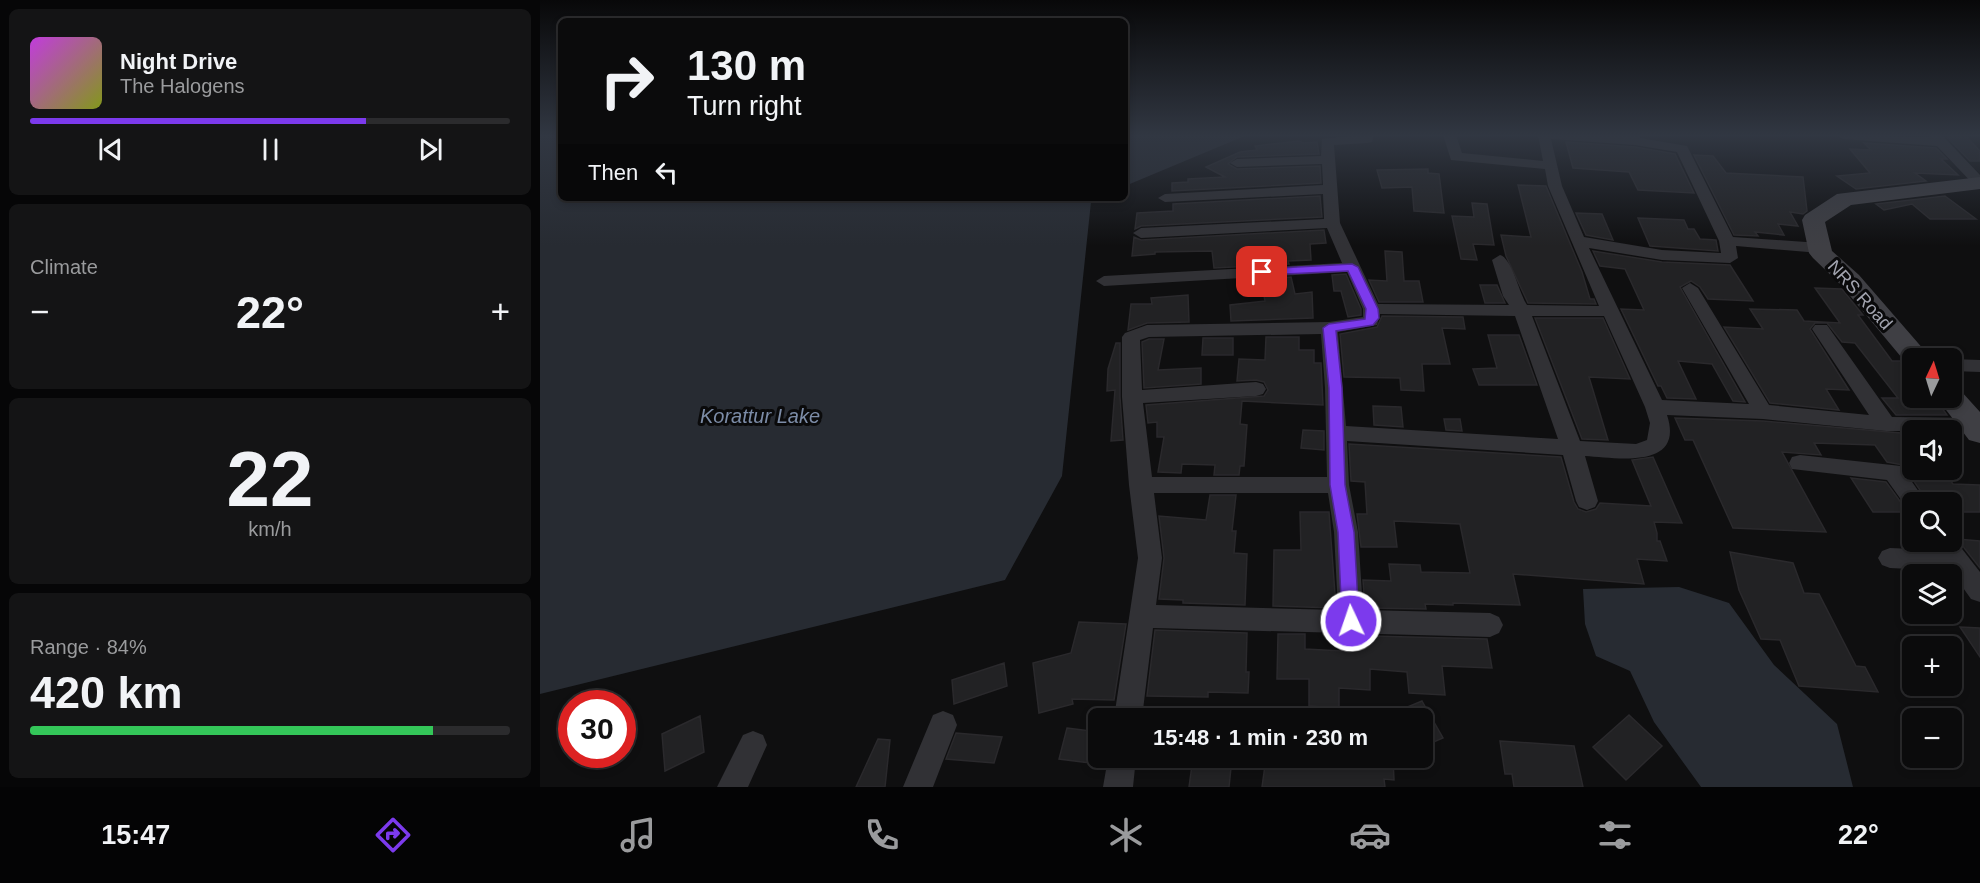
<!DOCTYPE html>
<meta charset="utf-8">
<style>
:root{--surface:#0b0b0c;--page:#141415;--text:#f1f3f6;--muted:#9a9b9d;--line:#2b2b2d;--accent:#7c3aed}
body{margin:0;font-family:Arial,sans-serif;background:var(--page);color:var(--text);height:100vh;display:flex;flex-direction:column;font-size:22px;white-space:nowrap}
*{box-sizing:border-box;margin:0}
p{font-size:20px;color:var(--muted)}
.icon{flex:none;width:33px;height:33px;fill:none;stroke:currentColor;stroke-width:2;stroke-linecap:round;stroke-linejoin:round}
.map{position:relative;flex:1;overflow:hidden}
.sheet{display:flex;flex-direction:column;gap:9px;padding:9px;background:#060607;width:540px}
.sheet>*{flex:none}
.top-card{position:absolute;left:18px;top:18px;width:570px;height:183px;border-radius:9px;box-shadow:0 3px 9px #0003,0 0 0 2px var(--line);background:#0b0b0c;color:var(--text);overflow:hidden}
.needle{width:39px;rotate:4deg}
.controls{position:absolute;left:1362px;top:348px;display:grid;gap:12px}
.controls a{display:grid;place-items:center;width:60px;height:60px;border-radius:9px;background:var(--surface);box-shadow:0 3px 9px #0003,0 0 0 2px var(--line);font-size:30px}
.speed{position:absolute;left:18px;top:690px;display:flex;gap:12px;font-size:30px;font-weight:700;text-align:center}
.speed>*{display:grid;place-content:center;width:78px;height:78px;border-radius:50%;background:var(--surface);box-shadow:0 3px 9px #0003,0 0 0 2px var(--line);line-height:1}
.speed .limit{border:9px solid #d22;background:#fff;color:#111}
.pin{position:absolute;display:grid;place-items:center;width:51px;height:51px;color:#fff;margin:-26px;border-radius:12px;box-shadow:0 3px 9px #0006}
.me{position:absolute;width:66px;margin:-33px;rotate:357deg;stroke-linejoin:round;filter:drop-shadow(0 0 4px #0008)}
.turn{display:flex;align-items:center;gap:21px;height:126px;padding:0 30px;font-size:27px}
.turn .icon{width:78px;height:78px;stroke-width:2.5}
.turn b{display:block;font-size:42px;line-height:51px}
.then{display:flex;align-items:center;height:57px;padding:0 30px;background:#0003;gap:12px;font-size:22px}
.big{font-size:45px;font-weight:800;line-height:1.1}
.sheet .tile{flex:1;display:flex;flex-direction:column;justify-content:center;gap:9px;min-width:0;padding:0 21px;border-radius:9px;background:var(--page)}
.sheet .dial{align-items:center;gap:0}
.dial b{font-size:78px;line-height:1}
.song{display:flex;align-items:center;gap:18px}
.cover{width:72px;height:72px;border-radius:9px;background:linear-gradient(135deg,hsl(290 70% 55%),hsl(70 70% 35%))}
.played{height:6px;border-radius:3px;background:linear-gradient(90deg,var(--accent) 70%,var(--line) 70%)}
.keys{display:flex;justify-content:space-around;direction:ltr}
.heat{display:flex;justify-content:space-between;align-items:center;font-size:33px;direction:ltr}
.charge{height:9px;border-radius:4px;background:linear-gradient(90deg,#34c759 84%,var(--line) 0)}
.trip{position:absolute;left:548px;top:708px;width:345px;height:60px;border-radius:9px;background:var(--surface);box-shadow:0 3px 9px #0003,0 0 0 2px var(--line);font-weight:800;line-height:60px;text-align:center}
.menu{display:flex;height:96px;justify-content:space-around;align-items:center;background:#040405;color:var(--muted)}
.menu .icon{width:42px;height:42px}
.menu .current{color:var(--accent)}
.menu b{font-size:27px;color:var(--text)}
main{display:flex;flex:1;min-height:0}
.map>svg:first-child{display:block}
</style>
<main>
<section class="sheet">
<div class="tile">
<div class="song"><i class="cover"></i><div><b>Night Drive</b><p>The Halogens</p></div></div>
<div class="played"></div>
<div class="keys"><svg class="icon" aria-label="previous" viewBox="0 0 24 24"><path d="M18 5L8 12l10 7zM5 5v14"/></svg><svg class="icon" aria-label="pause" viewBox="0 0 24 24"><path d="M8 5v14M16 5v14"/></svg><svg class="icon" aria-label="next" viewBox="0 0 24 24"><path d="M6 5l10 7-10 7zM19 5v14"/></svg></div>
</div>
<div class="tile"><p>Climate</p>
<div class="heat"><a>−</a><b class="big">22°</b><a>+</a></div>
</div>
<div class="tile dial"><b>22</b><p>km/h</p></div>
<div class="tile"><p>Range · 84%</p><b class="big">420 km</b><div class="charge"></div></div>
</section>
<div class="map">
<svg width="1440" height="787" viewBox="0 0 1440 787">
<rect width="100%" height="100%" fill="#0f0f10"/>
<!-- water -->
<path fill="#272b32" d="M 0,135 L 21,135 L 21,198 L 559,198 L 551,202 L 522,476 L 465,580 L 0,694 Z
M 585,135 L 707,135 L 585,186 Z
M 1139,587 L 1189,603 L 1234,665 L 1297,724 L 1313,787 L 1161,787 L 1114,722 L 1090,671 L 1056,656 L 1045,624 L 1043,589 Z"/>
<!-- building -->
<path fill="#222224" stroke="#2a292c" stroke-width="1.5" d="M 1405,135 L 1425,135 L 1440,151 L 1440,161 L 1430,161 Z
M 759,141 L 763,143 L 777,142 L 779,154 L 697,157 L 688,164 L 697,169 L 780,166 L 781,183 L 632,191 L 632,183 L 648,182 L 648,179 L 685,177 L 666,167 L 700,152 L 717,150 L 715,146 Z
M 1026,142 L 1095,147 L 1135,154 L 1154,193 L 1098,190 L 1089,172 L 1033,168 Z
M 1324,143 L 1396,148 L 1407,159 L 1401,159 L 1418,175 L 1375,173 L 1386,181 L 1316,189 L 1297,176 L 1330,173 L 1310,149 L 1331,150 Z
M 1154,155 L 1173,156 L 1186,173 L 1263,177 L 1267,211 L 1263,214 L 1250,212 L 1258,226 L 1238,224 L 1244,235 L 1215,232 L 1218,236 L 1194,235 Z
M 888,169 L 888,173 L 899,174 L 904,213 L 874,211 L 872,187 L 842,188 L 837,170 Z
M 978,185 L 1006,186 L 1042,272 L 1050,299 L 1054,299 L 1056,304 L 988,303 L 966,256 L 961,235 L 991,237 Z
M 780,196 L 782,217 L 601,226 L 595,229 L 597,213 L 633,211 L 633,204 Z
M 1405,196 L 1436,219 L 1390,219 L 1372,204 L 1344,210 L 1336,204 Z
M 932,203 L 947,204 L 954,245 L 933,244 L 937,260 L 921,259 L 912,216 L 934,217 Z
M 1036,213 L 1062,214 L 1073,240 L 1046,235 Z
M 1098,218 L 1144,220 L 1148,229 L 1154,229 L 1160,239 L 1176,240 L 1178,251 L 1110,246 Z
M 784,230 L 786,243 L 770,244 L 771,260 L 748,261 L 749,264 L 674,268 L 672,251 L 615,252 L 615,254 L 592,256 L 594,237 L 601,240 Z
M 845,251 L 862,252 L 864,281 L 879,281 L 883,302 L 839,302 L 829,280 L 847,281 Z
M 1053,251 L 1122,262 L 1190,265 L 1213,301 L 1168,299 L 1160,287 L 1151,281 L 1140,287 L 1205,402 L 1193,401 L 1172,364 L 1138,361 L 1156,399 L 1127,398 L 1121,386 L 1118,386 L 1081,309 L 1104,310 L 1085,269 L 1060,266 Z
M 806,274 L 821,309 L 821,315 L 808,317 L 801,291 L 794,291 L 792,275 Z
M 751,277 L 755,294 L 772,292 L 773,318 L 691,321 L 690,305 L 725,301 L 721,279 Z
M 940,285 L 957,285 L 965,303 L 945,303 Z
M 1275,288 L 1302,289 L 1323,315 L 1318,315 L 1352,361 L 1360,361 L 1372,377 L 1372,398 L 1395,398 L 1407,415 L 1356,415 L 1342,398 L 1358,398 L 1315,343 L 1302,342 L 1287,323 L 1275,323 L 1270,329 L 1309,390 L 1286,389 L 1299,410 L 1230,403 L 1184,327 L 1223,329 L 1210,309 L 1257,310 L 1264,321 L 1300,323 Z
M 648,295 L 649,322 L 607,323 L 588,330 L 591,304 L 612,304 L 611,298 Z
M 842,316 L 923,317 L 925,329 L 902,328 L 910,364 L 882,364 L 884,391 L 861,390 L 860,378 L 804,377 L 800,334 L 837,327 Z
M 995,318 L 1063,318 L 1090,379 L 1049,377 L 1068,440 L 1042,439 Z
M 948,335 L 979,335 L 997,385 L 939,385 L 933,369 L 957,368 Z
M 726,337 L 759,337 L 759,350 L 774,350 L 774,363 L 781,363 L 783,405 L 702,401 L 700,424 L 707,425 L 704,466 L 700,466 L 699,475 L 674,475 L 675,465 L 642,464 L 641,473 L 618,472 L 624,437 L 617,437 L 617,422 L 608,423 L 606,405 L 724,396 L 728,390 L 724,382 L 716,380 L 697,381 L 699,359 L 725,360 Z
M 663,338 L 693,338 L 693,355 L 662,355 Z
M 609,339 L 624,339 L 618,370 L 661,368 L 661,384 L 604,388 L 602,342 Z
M 576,343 L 580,343 L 580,397 L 583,440 L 571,441 L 575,390 L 567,391 L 568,369 Z
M 833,406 L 861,407 L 863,427 L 834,425 Z
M 1135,418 L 1223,421 L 1361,433 L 1372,449 L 1372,471 L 1403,471 L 1413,484 L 1440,485 L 1440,512 L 1412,512 L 1412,502 L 1388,502 L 1363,465 L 1347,462 L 1335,445 L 1274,443 L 1281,455 L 1242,452 L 1286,532 L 1193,528 L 1153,440 L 1145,440 Z
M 904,419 L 920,419 L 922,431 L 906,430 Z
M 763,430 L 784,431 L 784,450 L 761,448 Z
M 809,444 L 1021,457 L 1034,502 L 1038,509 L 1046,512 L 1056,509 L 1060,503 L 1111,506 L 1092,460 L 1113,457 L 1142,523 L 1114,522 L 1117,533 L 1117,541 L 1120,541 L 1127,561 L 1097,559 L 1104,584 L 973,574 L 980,605 L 913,603 L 913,605 L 885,604 L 886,609 L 825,608 L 823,580 L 851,581 L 849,564 L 880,565 L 881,572 L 930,573 L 920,524 L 854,521 L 857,547 L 821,547 L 817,514 L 827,514 L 825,482 L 811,481 Z
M 1311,478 L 1346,482 L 1368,512 L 1333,512 Z
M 670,495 L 696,495 L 692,531 L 696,531 L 694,553 L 707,554 L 705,605 L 643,603 L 643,600 L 619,599 L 624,558 L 619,516 L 666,520 Z
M 760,512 L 789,512 L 796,608 L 733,606 L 734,550 L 761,550 Z
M 1417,539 L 1440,541 L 1440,568 Z
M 1190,552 L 1253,563 L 1264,593 L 1279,594 L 1316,666 L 1325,667 L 1338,692 L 1259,686 L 1240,640 L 1221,639 L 1199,590 Z
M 539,622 L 586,624 L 574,700 L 532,699 L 533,704 L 499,713 L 493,663 L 531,653 Z
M 1420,627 L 1440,628 L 1440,657 Z
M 615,630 L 707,633 L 706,672 L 709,672 L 708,693 L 668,692 L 668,697 L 607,696 Z
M 738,634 L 765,634 L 765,649 L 802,651 L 802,641 L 832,644 L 832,636 L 947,639 L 952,668 L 902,666 L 905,695 L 869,693 L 867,672 L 830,669 L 830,690 L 799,688 L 799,708 L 769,706 L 769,679 L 737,679 Z
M 464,663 L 467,686 L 414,704 L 412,680 Z
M 882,701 L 903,738 L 882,747 L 882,718 L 841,718 Z
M 1089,715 L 1122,746 L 1086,780 L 1053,747 Z
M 160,716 L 164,752 L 125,771 L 122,734 Z
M 527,728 L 558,732 L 558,764 L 519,759 Z
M 416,733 L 462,737 L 454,763 L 406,759 Z
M 338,739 L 350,740 L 345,787 L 316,787 Z
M 960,741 L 1034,746 L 1043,787 L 974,787 L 972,774 L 965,774 Z
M 653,758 L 692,758 L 689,787 L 649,787 Z
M 726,758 L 754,758 L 781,761 L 781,758 L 853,758 L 854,780 L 844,779 L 845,787 L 722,787 Z"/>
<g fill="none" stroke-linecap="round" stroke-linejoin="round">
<!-- street -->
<path fill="#313135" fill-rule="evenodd" d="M 821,135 L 834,135 L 832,142 L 827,143 L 794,145 L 800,223 L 838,304 L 969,305 L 963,296 L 952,260 L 960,255 C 972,258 979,293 987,305 L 1059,306 L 1008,186 L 1005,169 L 911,160 L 903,135 L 916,135 L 922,153 L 1003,161 L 998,135 L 1099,135 L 1100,138 L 1147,146 L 1193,237 L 1280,243 L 1288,248 L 1280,253 L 1196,246 L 1198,258 L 1190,263 L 1122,260 L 1049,248 L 1122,400 L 1209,404 L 1142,288 L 1150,283 L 1158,288 L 1229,405 L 1329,415 L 1272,329 L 1275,325 L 1287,325 L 1352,417 L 1434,418 L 1440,419 L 1440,431 L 1346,431 L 1223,419 L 1127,415 C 1145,470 1077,458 1045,456 L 1058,501 L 1055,507 L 1047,510 L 1039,507 L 1036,501 L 1023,455 L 807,441 L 809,485 L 818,532 L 823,610 L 950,613 L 959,617 L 963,625 L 959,633 L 950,637 L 613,628 L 602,718 L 574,718 L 598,558 L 589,485 L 582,397 L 582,337 L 585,333 L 607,325 L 789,322 L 823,317 L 823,309 L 807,272 L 564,286 L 556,281 L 564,276 L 802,263 L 787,228 L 601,238 L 593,233 L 601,228 L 784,219 L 783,194 L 625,202 L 618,198 L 625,194 L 783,185 L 782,164 L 697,167 L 690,163 L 697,159 L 781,156 L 782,139 ZM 1011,139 L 1095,145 L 1137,152 L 1179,241 L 1181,253 L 1122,250 L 1044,237 L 1022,186 ZM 840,314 L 975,316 L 1018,439 L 806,426 L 798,332 L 837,325 ZM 992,316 L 1064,316 L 1105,407 L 1110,423 L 1107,440 L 1096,444 L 1040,441 ZM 781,334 L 785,388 L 787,477 L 612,477 L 603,403 L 716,396 L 723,394 L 726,389 L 723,384 L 716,382 L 602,390 L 600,340 L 609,337 ZM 614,493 L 788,493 L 794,532 L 798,610 L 616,605 L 622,558 Z
M 1297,135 L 1389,137 L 1388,135 L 1402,135 L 1440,175 L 1440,187 L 1435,186 L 1397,146 L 1303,139 Z
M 1412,359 L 1440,360 L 1440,372 L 1412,371 Z
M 1260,455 L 1361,466 L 1386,502 L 1372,502 L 1372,510 L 1367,508 L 1347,480 L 1252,469 L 1249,463 L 1252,457 Z
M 1412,536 L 1440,572 L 1440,602 L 1431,599 L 1411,571 L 1350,568 L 1342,565 L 1338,558 L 1342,551 L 1350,548 L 1396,550 L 1392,542 L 1412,542 Z
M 403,711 L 413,715 L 417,725 L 393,787 L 363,787 L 393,715 Z
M 213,731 L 223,735 L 227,745 L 208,787 L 177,787 L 203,735 Z
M 568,758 L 596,758 L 593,787 L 563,787 Z"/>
<!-- secondary -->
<path fill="#3f3f44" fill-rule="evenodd" d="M 1440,177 L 1440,189 L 1311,205 L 1285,222 L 1292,251 L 1319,275 L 1391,358 L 1372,358 L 1372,366 L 1367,364 L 1301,285 L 1273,258 L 1269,253 L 1262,220 L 1265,215 L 1297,194 L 1305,193 Z
M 1412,388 L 1421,391 L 1440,412 L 1440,443 L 1429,440 L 1397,398 L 1412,398 Z"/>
</g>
<!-- sky -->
<linearGradient id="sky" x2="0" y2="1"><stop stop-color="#080809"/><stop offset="0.55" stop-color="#313742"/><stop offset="1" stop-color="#313742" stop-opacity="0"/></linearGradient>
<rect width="1440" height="246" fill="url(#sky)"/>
<!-- route -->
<path fill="#7c3aed" stroke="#51269a" stroke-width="1.5" d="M 812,264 L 818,267 L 838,309 L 839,318 L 833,325 L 796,331 L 802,388 L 805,485 L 814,532 L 819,621 L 817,626 L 811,629 L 804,626 L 802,621 L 798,532 L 790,485 L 789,388 L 783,328 L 789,324 L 825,319 L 826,309 L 808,271 L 722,275 L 716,272 L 722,269 Z"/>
<g text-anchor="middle" stroke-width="6" stroke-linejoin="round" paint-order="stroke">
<!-- street labels -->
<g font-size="18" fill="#a2a4af" stroke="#0a0a0b">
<text transform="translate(1320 295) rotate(48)" y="6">NRS Road</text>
</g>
<!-- water labels -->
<g font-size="20" font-style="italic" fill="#7c8ca7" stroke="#0a0a0b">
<text x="220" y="423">Korattur Lake</text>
</g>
</g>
</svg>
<div class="controls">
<a><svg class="needle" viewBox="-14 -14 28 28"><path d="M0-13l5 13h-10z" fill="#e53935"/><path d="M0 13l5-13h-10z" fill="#9a9b9d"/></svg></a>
<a><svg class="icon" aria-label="sound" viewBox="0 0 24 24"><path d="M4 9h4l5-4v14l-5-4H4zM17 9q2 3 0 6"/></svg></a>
<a><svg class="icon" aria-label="search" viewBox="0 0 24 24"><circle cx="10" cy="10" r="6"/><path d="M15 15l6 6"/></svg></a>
<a><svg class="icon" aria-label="layers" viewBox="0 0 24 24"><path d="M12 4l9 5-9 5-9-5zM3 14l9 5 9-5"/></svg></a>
<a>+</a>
<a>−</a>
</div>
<div class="speed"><div class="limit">30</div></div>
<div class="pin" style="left:722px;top:272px;background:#d93025"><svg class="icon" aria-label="arrive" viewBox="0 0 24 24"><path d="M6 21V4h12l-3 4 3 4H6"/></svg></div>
<svg class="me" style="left:811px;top:621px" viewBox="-20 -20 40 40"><circle r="17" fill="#7c3aed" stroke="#fff" stroke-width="3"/><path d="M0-11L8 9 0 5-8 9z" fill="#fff"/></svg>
<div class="trip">15:48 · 1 min · 230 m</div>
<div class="top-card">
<div class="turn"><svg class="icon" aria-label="right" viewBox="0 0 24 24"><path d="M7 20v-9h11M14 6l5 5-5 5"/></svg><div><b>130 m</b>Turn right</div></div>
<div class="then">Then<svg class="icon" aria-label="left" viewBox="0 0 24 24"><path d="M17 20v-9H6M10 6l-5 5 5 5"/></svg></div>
</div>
</div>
</main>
<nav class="menu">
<b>15:47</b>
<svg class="icon current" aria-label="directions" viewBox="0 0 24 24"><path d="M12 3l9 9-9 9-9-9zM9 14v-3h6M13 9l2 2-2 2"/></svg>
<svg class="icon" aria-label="music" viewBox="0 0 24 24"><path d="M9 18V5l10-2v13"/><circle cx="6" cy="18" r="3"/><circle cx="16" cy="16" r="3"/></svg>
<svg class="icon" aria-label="phone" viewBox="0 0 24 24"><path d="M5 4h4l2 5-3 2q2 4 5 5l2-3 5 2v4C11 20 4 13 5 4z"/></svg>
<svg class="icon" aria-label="climate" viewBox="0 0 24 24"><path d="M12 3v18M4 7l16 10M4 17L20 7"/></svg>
<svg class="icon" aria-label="car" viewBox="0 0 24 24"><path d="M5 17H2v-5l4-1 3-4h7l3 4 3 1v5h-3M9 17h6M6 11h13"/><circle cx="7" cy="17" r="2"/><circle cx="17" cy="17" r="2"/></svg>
<svg class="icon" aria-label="filters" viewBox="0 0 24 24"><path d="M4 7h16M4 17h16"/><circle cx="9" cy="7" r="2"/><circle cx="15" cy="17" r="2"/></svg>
<b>22°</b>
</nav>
